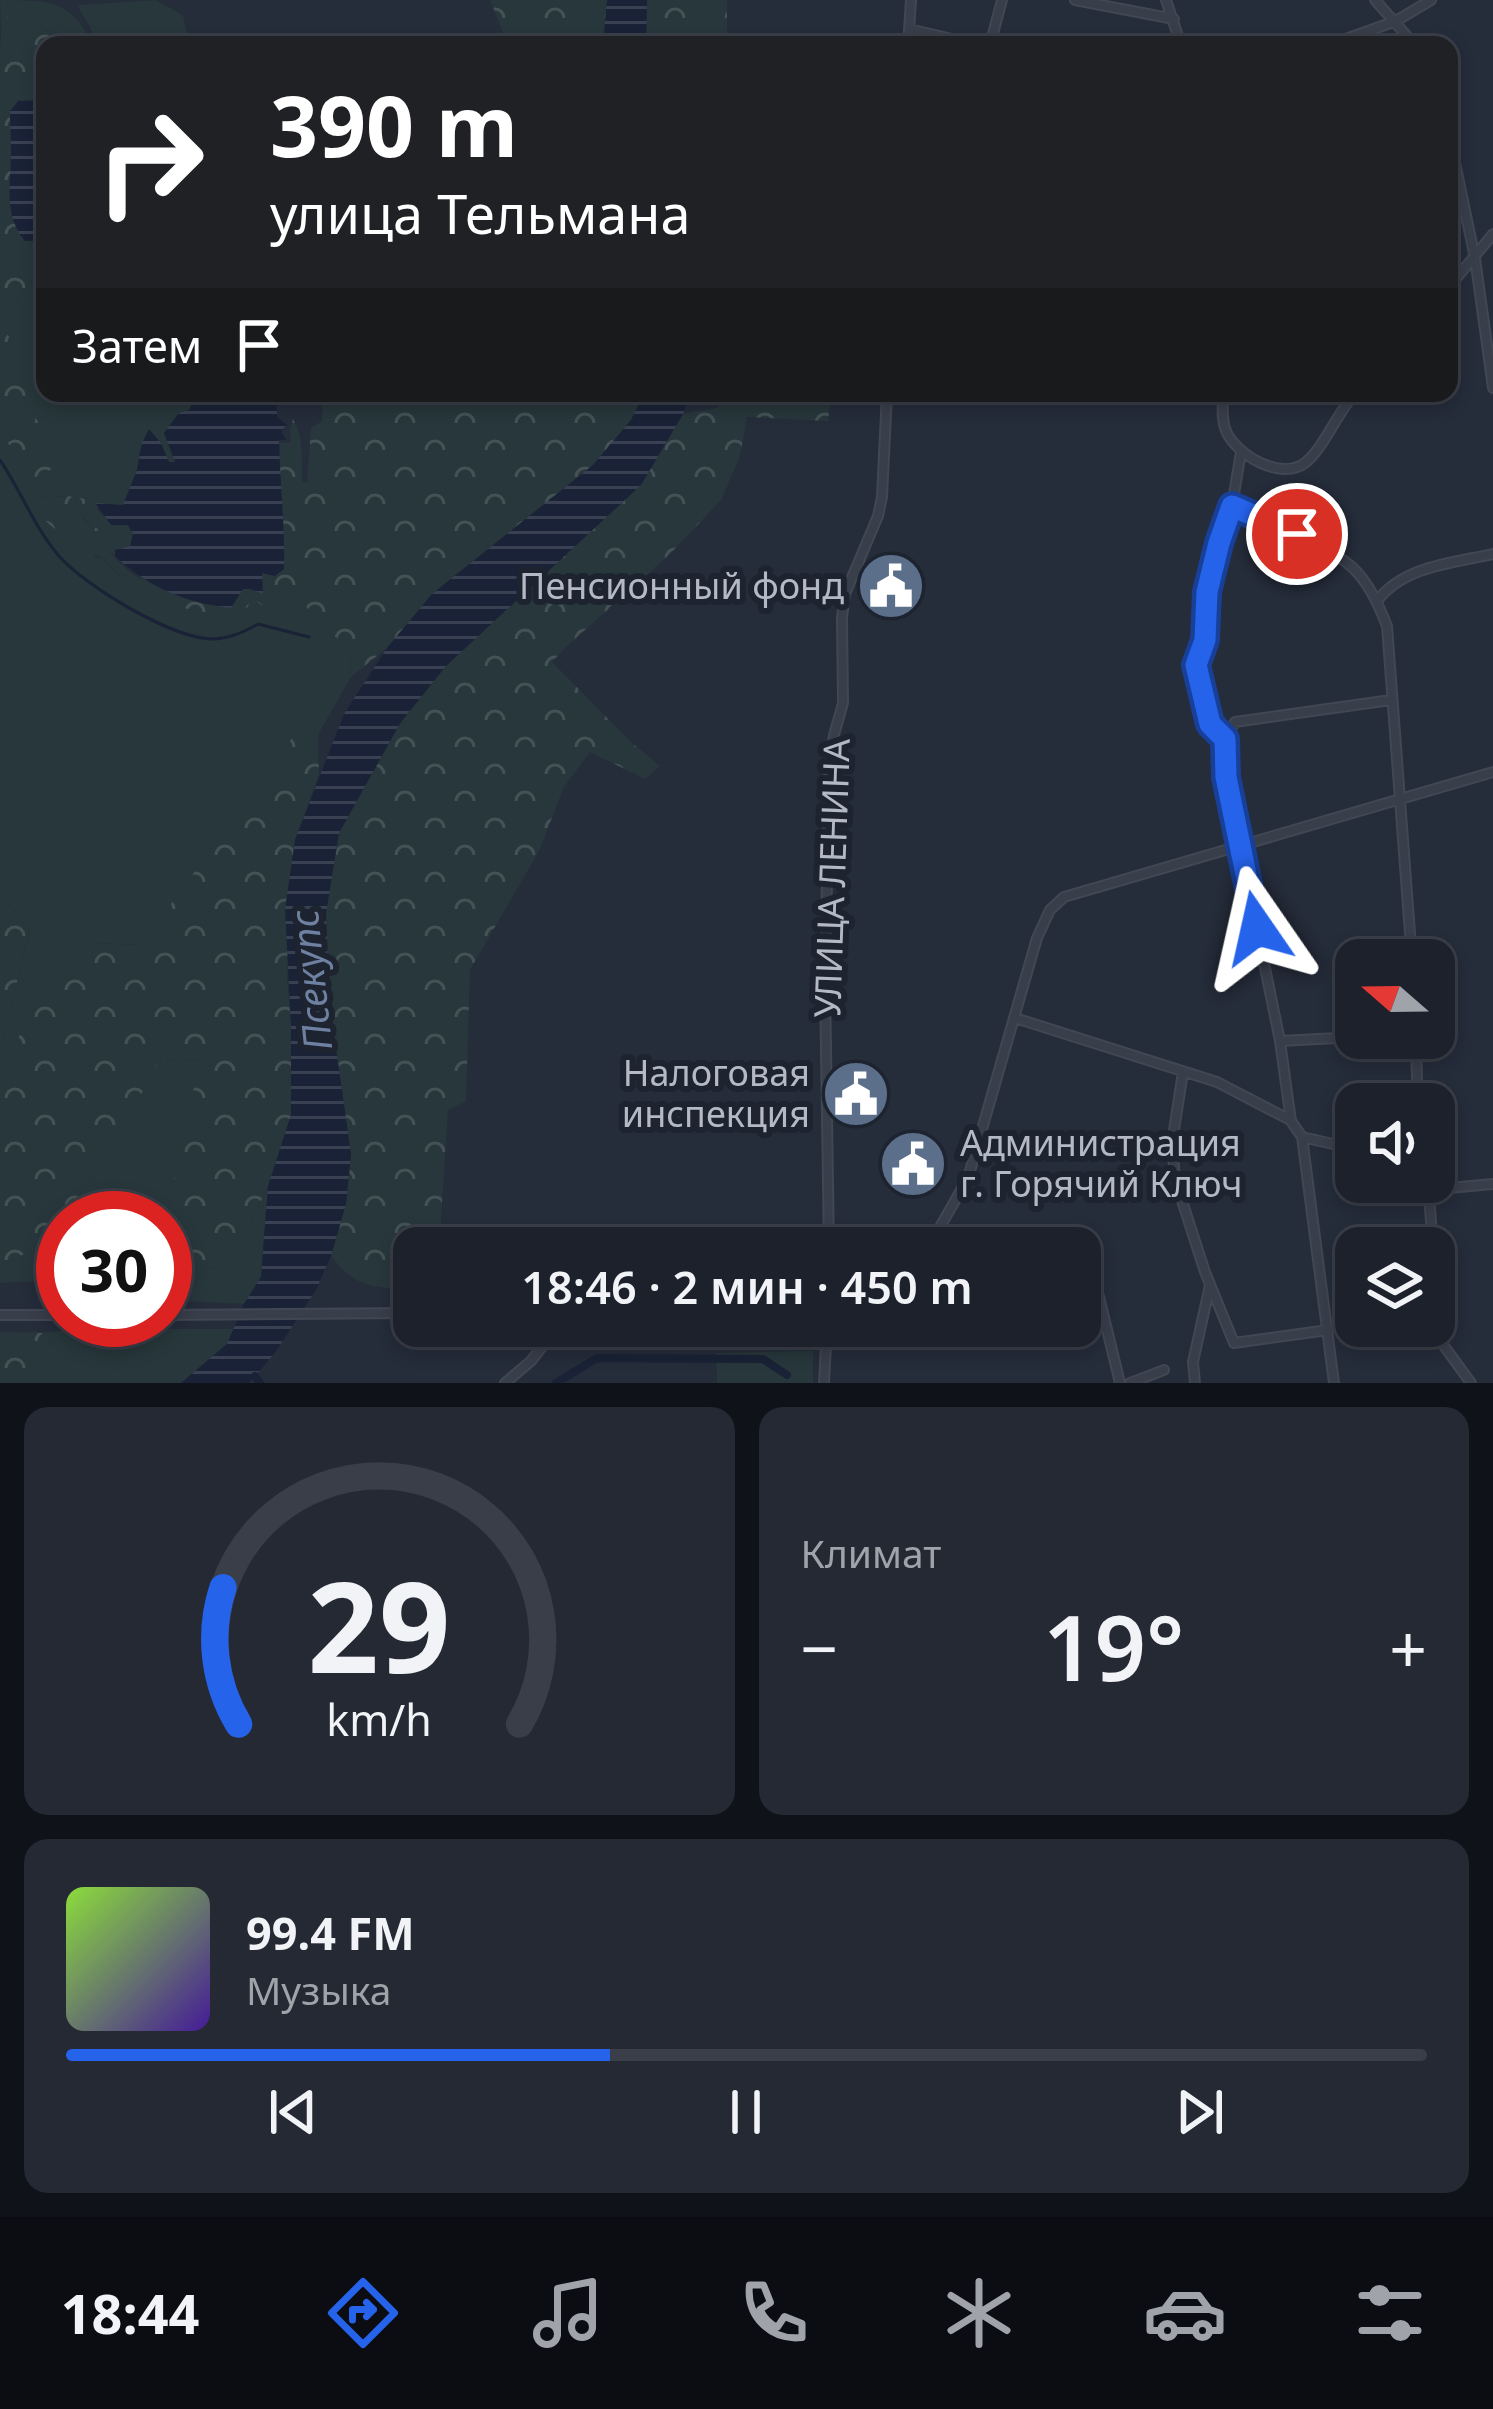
<!DOCTYPE html>
<html lang="ru">
<meta charset="utf-8">
<style>
:root{--surface:#1c212c;--page:#252934;--text:#f1f3f6;--muted:#a0a3a9;--line:#3a3e48;--accent:#2563eb}
body{margin:0;font-family:"Noto Sans",sans-serif;background:var(--page);color:var(--text);height:100vh;display:flex;flex-direction:column;font-size:45px;white-space:nowrap}
*{box-sizing:border-box;margin:0}
p{font-size:39px;color:var(--muted)}
.icon{flex:none;width:66px;height:66px;fill:none;stroke:currentColor;stroke-width:2;stroke-linecap:round;stroke-linejoin:round}
.map{position:relative;height:1383px;overflow:hidden}
.sheet{display:flex;flex-direction:column;gap:24px;padding:24px;background:#0f1218;flex:1}
.sheet>*{flex:none}
.top-card{position:absolute;left:36px;top:36px;width:1422px;height:366px;border-radius:24px;box-shadow:0 6px 18px #0003,0 0 0 3px var(--line);background:#202124;color:#fff;overflow:hidden}
.needle{width:78px;rotate:290deg}
.tools{position:absolute;left:1335px;top:939px;display:grid;gap:24px}
.tools a{display:grid;place-items:center;width:120px;height:120px;border-radius:24px;background:var(--surface);box-shadow:0 6px 18px #0003,0 0 0 3px var(--line);font-size:60px}
.speed{position:absolute;left:36px;top:1191px;display:flex;gap:24px;font-size:60px;font-weight:700;text-align:center}
.speed>*{display:grid;place-content:center;width:156px;height:156px;border-radius:50%;background:var(--surface);box-shadow:0 6px 18px #0003,0 0 0 3px var(--line);line-height:1}
.speed .limit{border:18px solid #d22;background:#fff;color:#111}
.pin{position:absolute;display:grid;place-items:center;width:102px;height:102px;color:#fff;margin:-51px;border:6px solid #fff;border-radius:50%;box-shadow:0 3px 12px #0007}
.me{position:absolute;width:132px;margin:-66px;rotate:349deg;stroke-linejoin:round;filter:drop-shadow(0 0 9px #0008)}
.turn{display:flex;align-items:center;gap:42px;height:252px;padding:0 36px;font-size:54px}
.turn .icon{width:156px;height:156px;stroke-width:2.5}
.turn b{display:block;font-size:84px;line-height:102px}
.then{display:flex;align-items:center;height:114px;padding:0 36px;background:#0003;gap:24px;font-size:45px}
.big{font-size:90px;font-weight:600;line-height:1.1}
.sheet .tile{flex:1;display:flex;flex-direction:column;justify-content:center;gap:18px;min-width:0;padding:0 42px;border-radius:24px;background:var(--page)}
.sheet .dial{align-items:center;gap:0}
.dial svg{height:312px;overflow:visible;fill:none;stroke:var(--line);stroke-width:7;stroke-linecap:round;text-anchor:middle}
.dial text{fill:var(--text);stroke:none}
.song{display:flex;align-items:center;gap:36px}
.cover{width:144px;height:144px;border-radius:18px;background:linear-gradient(135deg,hsl(90 70% 55%),hsl(260 70% 35%))}
.played{height:12px;border-radius:6px;background:linear-gradient(90deg,var(--accent) 40%,var(--line) 40%)}
.keys{display:flex;justify-content:space-around;direction:ltr}
.heat{display:flex;justify-content:space-between;align-items:center;font-size:66px;direction:ltr}
.sheet .tiles{flex:1;display:grid;gap:24px;grid-template-columns:1fr 1fr}
.tile:last-child{grid-column:span 2}
.trip{position:absolute;left:393px;top:1227px;width:708px;height:120px;border-radius:24px;background:var(--surface);box-shadow:0 6px 18px #0003,0 0 0 3px var(--line);font-weight:600;line-height:120px;text-align:center}
.tab-bar{display:flex;height:192px;justify-content:space-around;align-items:center;background:#0b0d12;color:var(--muted)}
.tab-bar .icon{width:84px;height:84px}
.tab-bar .current{color:var(--accent)}
.tab-bar b{font-size:54px;color:var(--text)}
.map>svg:first-child{display:block}
</style>
<div class="map">
<svg width="1493" height="1383" viewBox="0 0 1493 1383">
<defs>
<pattern id="forest-crowns" width="20" height="18" patternUnits="userSpaceOnUse" patternTransform="scale(3)"><rect width="20" height="18" fill="#27373b"/><path d="M2 6a3 3 0 1 1 6 0M12 15a3 3 0 1 1 6 0" fill="none" stroke="#445256"/></pattern>
<pattern id="water-rules" width="6" height="5" patternUnits="userSpaceOnUse" patternTransform="scale(3)"><rect width="6" height="5" fill="#192236"/><path d="M0 2.5h6" fill="none" stroke="#384052"/></pattern>
</defs>
<rect width="100%" height="100%" fill="#252c3a"/>
<!-- green -->
<path fill="#27373b" d="M 0,0 C 51,0 71,0 93,45 L 62,45 L 38,23 L 1,49 Z
M 155,0 L 183,15 L 189,45 L 100,45 L 77,5 Z
M 45,278 L 45,393 L 229,393 L 229,396 L 209,394 L 194,400 L 189,410 L 179,413 L 164,433 L 176,462 L 169,463 L 140,450 L 137,470 L 123,506 L 97,509 L 111,524 L 128,525 L 133,534 L 130,546 L 115,550 L 115,556 L 103,549 L 96,540 L 104,535 L 110,535 L 108,531 L 95,529 L 81,515 L 85,499 L 68,496 L 37,498 L 69,537 L 68,521 L 89,533 L 95,556 L 105,560 L 117,574 L 250,598 L 283,588 L 300,593 L 316,625 L 350,646 L 351,677 L 318,735 L 295,735 L 141,945 L 90,943 L 0,1117 L 0,1055 L 29,931 L 0,892 L 0,292 L 16,298 L 32,281 Z
M 201,1059 L 165,1225 L 165,1218 L 63,1218 L 63,1280 L 0,1283 L 0,1267 C 11,1261 23,1256 32,1248 C 88,1197 124,1127 159,1061 Z
M 268,1186 L 261,1277 L 244,1304 L 165,1300 L 165,1278 L 233,1263 Z
M 152,1329 L 234,1329 L 227,1344 L 181,1383 L 0,1383 L 0,1333 Z
M 813,1351 L 813,1383 L 717,1383 L 716,1353 Z"/>
<!-- forest -->
<path fill="url(#forest-crowns)" d="M 490,0 L 607,0 L 603,45 L 508,45 Z
M 647,0 L 727,0 L 727,45 L 646,45 Z
M 7,17 L 38,23 L 62,45 L 45,45 L 45,278 L 32,281 L 16,298 L 0,292 L 0,47 L 1,34 Z
M 0,334 L 8,335 L 19,355 L 24,387 L 34,417 L 51,433 L 60,460 L 48,472 L 27,480 L 17,472 L 8,442 L 26,434 L 16,429 L 0,431 Z
M 323,393 L 644,393 L 631,420 L 593,465 L 432,594 L 387,648 L 351,677 L 350,646 L 316,625 L 300,594 L 288,598 L 283,589 L 276,602 L 262,605 L 250,598 L 248,607 C 206,626 171,602 133,584 L 127,576 L 118,574 L 105,560 L 83,547 L 88,533 L 78,531 L 69,522 L 70,540 C 54,528 37,519 36,498 L 68,496 L 86,499 L 81,515 C 89,526 95,529 108,531 L 112,535 L 104,535 L 97,541 L 133,575 L 164,589 L 230,608 L 243,589 L 250,589 L 261,573 L 284,569 C 285,526 277,485 280,443 L 291,442 L 290,431 L 293,419 C 305,444 301,455 302,481 L 307,483 L 311,428 L 322,421 Z
M 724,393 L 831,393 L 828,421 L 747,417 L 740,456 L 721,500 L 671,553 L 566,647 L 552,662 L 631,742 L 660,766 L 645,779 L 590,752 L 564,787 L 539,851 L 470,970 L 466,1101 L 448,1110 L 439,1248 L 414,1248 L 414,1289 C 375,1287 357,1290 331,1256 L 346,1204 L 351,1154 L 329,999 L 326,913 L 339,833 L 400,724 L 446,666 L 641,485 L 683,414 L 717,408 Z
M 295,734 L 318,735 L 319,774 L 295,840 L 287,977 L 291,1025 L 291,1115 L 268,1186 L 233,1263 L 165,1278 L 165,1225 L 200,1059 L 159,1061 C 124,1127 88,1197 32,1248 C 23,1256 11,1261 0,1267 L 0,1117 L 10,1059 L 47,967 L 90,943 L 141,945 Z
M 0,892 L 29,931 L 0,1055 Z
M 0,1332 L 42,1333 L 49,1345 L 65,1353 L 53,1375 L 56,1383 L 0,1383 Z"/>
<!-- water -->
<path fill="url(#water-rules)" d="M 607,0 L 647,0 L 646,45 L 603,45 Z
M 45,100 L 45,241 L 25,241 C 3,216 11,182 11,152 C 11,138 10,124 10,111 L 18,101 Z
M 209,393 L 228,396 L 229,393 L 276,393 L 277,417 L 287,425 L 281,431 L 286,440 L 279,440 C 280,483 285,526 284,569 L 275,576 L 262,573 L 263,594 L 250,589 L 243,589 L 231,608 C 185,603 148,587 115,556 L 115,550 L 130,546 L 133,534 L 128,525 L 111,525 L 95,503 L 123,505 L 137,470 L 142,443 L 149,429 L 161,443 L 169,462 L 175,462 L 164,433 L 179,413 L 189,410 L 194,400 Z
M 644,393 L 691,393 L 683,414 L 641,485 L 446,666 L 400,723 L 339,833 L 326,913 L 329,999 L 351,1154 L 346,1204 L 331,1256 L 316,1290 L 274,1354 L 249,1383 L 181,1383 L 227,1344 L 244,1304 L 261,1277 L 268,1186 L 291,1115 L 291,1025 L 285,909 L 295,840 L 344,714 L 387,648 L 432,594 L 593,465 L 631,420 Z"/>
<g fill="none" stroke-linecap="round" stroke-linejoin="round">
<!-- stream -->
<path stroke="#192236" stroke-width="3" d="M 0,460 C 21,491 34,527 59,556 C 85,586 174,640 214,639 C 231,638 244,632 258,624 L 309,637"/>
<!-- canal -->
<path stroke="#192236" stroke-width="8" d="M 255,1376 L 260,1383
M 556,1383 L 597,1358 L 763,1359 L 787,1375"/>
<!-- minor casing -->
<g stroke="#414753" stroke-width="12">
<path id="minor" d="M 1075,0 L 1174,19
M 1166,0 L 1181,45
M 1375,0 L 1415,45
M 909,29 L 978,45
M 908,45 L 911,0
M 990,45 L 1002,0
M 1329,45 L 1396,21 L 1431,0
M 1449,134 L 1475,258 L 1493,388
M 1449,287 L 1493,234
M 1223,393 C 1223,406 1221,419 1226,431 C 1236,455 1281,481 1305,463 C 1323,449 1338,412 1355,393
M 1241,452 L 1232,506 L 1219,543 L 1207,592 L 1205,640 L 1196,666 L 1210,724 L 1225,739 L 1226,777 L 1280,1041 L 1291,1121 L 1302,1137 L 1334,1383
M 1232,506 C 1268,522 1325,542 1353,568 C 1369,583 1379,606 1387,626 L 1412,960
M 1377,601 C 1404,566 1452,563 1493,554
M 1225,739 L 1235,722 L 1391,700
M 1015,1018 L 1217,1082 L 1290,1120
M 1280,1041 L 1356,1037
M 1416,1049 L 1418,1104
M 1183,1072 L 1172,1143 L 1175,1179 L 1205,1272 L 1234,1343 L 1328,1330
M 1302,1137 L 1333,1144 L 1356,1143
M 1428,1182 L 1433,1248
M 1433,1182 L 1449,1188 L 1493,1184
M 829,1248 L 825,984 L 829,771 L 834,735 L 843,703 L 842,617 L 845,594 L 878,516 L 882,497 L 887,393
M 928,1248 L 968,1178 L 1037,938 L 1050,910 L 1064,897 L 1493,772
M 1434,1263 L 1439,1328 L 1444,1346 L 1471,1383
M 1080,1268 L 1092,1268 L 1120,1383
M 0,1315 L 63,1315
M 165,1315 L 414,1313
M 505,1383 L 531,1361 L 558,1326
M 824,1383 L 827,1326
M 1130,1383 L 1164,1370
M 1195,1383 L 1193,1362 L 1210,1285"/>
</g>
<!-- minor -->
<use href="#minor" stroke="#383e4a" stroke-width="8"/>
</g>
<g fill="none" stroke-linecap="round" stroke-linejoin="round">
<!-- route casing -->
<g stroke="#184099" stroke-width="30">
<path id="route" d="M 1257,928 L 1226,777 L 1225,739 L 1210,724 L 1196,665 L 1205,640 L 1207,592 L 1219,543 L 1232,506 L 1297,534"/>
</g>
<!-- route -->
<use href="#route" stroke="#2563eb" stroke-width="21"/>
</g>
<!-- icons -->
<defs>
<g id="civic-disc" transform="scale(3.45)"><circle r="9.5" fill="#5c6f8a" stroke="#1d232f"/><path d="M-.6-6.5H3V-4.5H.6V-3L4-1V1h2V6H-6V1h2V-1L-.6-3ZM-1.2 2.5V6h2.4V2.5Z" fill="#fff"/></g>
</defs>
<g fill-rule="evenodd">
<use href="#civic-disc" x="891" y="586"/>
<use href="#civic-disc" x="856" y="1094"/>
<use href="#civic-disc" x="913" y="1164"/>
</g>
<g text-anchor="middle" stroke-width="12" stroke-linejoin="round" paint-order="stroke">
<!-- poi labels -->
<g font-size="36" fill="#b4b9c6" stroke="#1d232f" text-anchor="end">
<text x="844" y="599">Пенсионный фонд</text>
<text x="810" y="1086">Налоговая<tspan x="810" dy="41">инспекция</tspan></text>
<text x="960" y="1156" text-anchor="start">Администрация<tspan x="960" dy="41">г. Горячий Ключ</tspan></text>
</g>
<!-- street labels -->
<g font-size="36" fill="#b4b9c6" stroke="#1d232f">
<text transform="translate(832 878) rotate(-88)" y="13">УЛИЦА ЛЕНИНА</text>
</g>
<!-- water labels -->
<g font-size="39" font-style="italic" fill="#6f81a2" stroke="#1d232f">
<text transform="translate(311 980) rotate(-96)" y="14">Псекупс</text>
</g>
</g>
</svg>
<div class="tools">
<a><svg class="needle" viewBox="-14 -14 28 28"><path d="M0-13l5 13h-10z" fill="#e53935"/><path d="M0 13l5-13h-10z" fill="#a0a3a9"/></svg></a>
<a><svg class="icon" aria-label="sound" viewBox="0 0 24 24"><path d="M4 9h4l5-4v14l-5-4H4zM17 9q2 3 0 6"/></svg></a>
<a><svg class="icon" aria-label="layers" viewBox="0 0 24 24"><path d="M12 4l9 5-9 5-9-5zM3 14l9 5 9-5"/></svg></a>
</div>
<div class="speed"><div class="limit">30</div></div>
<div class="pin" style="left:1297px;top:534px;background:#d93025"><svg class="icon" aria-label="arrive" viewBox="0 0 24 24"><path d="M6 21V4h12l-3 4 3 4H6"/></svg></div>
<svg class="me" style="left:1257px;top:928px" viewBox="-20 -20 40 40"><path d="M0-17L14 15 0 8-14 15z" fill="#2563eb" stroke="#fff" stroke-width="4"/></svg>
<div class="trip">18:46 · 2 мин · 450 m</div>
<div class="top-card">
<div class="turn"><svg class="icon" aria-label="right" viewBox="0 0 24 24"><path d="M7 20v-9h11M14 6l5 5-5 5"/></svg><div><b>390 m</b>улица Тельмана</div></div>
<div class="then">Затем<svg class="icon" aria-label="arrive" viewBox="0 0 24 24"><path d="M6 21V4h12l-3 4 3 4H6"/></svg></div>
</div>
</div>
<section class="sheet">
<div class="tiles">
<div class="tile dial"><svg viewBox="0 0 100 80">
<path d="M14 69A42 42 0 1 1 86 69"/>
<path d="M14 69A42 42 0 0 1 10 34" stroke="#2563eb"/>
<text x="50" y="56" font-size="32" font-weight="700">29</text>
<text x="50" y="72" font-size="11">km/h</text>
</svg></div>
<div class="tile"><p>Климат</p>
<div class="heat"><a>−</a><b class="big">19°</b><a>+</a></div>
</div>
<div class="tile">
<div class="song"><i class="cover"></i><div><b>99.4 FM</b><p>Музыка</p></div></div>
<div class="played"></div>
<div class="keys"><svg class="icon" aria-label="previous" viewBox="0 0 24 24"><path d="M18 5L8 12l10 7zM5 5v14"/></svg><svg class="icon" aria-label="pause" viewBox="0 0 24 24"><path d="M8 5v14M16 5v14"/></svg><svg class="icon" aria-label="next" viewBox="0 0 24 24"><path d="M6 5l10 7-10 7zM19 5v14"/></svg></div>
</div>
</div>
</section>
<nav class="tab-bar">
<b>18:44</b>
<svg class="icon current" aria-label="directions" viewBox="0 0 24 24"><path d="M12 3l9 9-9 9-9-9zM9 14v-3h6M13 9l2 2-2 2"/></svg>
<svg class="icon" aria-label="music" viewBox="0 0 24 24"><path d="M9 18V5l10-2v13"/><circle cx="6" cy="18" r="3"/><circle cx="16" cy="16" r="3"/></svg>
<svg class="icon" aria-label="phone" viewBox="0 0 24 24"><path d="M5 4h4l2 5-3 2q2 4 5 5l2-3 5 2v4C11 20 4 13 5 4z"/></svg>
<svg class="icon" aria-label="climate" viewBox="0 0 24 24"><path d="M12 3v18M4 7l16 10M4 17L20 7"/></svg>
<svg class="icon" aria-label="car" viewBox="0 0 24 24"><path d="M5 17H2v-5l4-1 3-4h7l3 4 3 1v5h-3M9 17h6M6 11h13"/><circle cx="7" cy="17" r="2"/><circle cx="17" cy="17" r="2"/></svg>
<svg class="icon" aria-label="filters" viewBox="0 0 24 24"><path d="M4 7h16M4 17h16"/><circle cx="9" cy="7" r="2"/><circle cx="15" cy="17" r="2"/></svg>
</nav>
